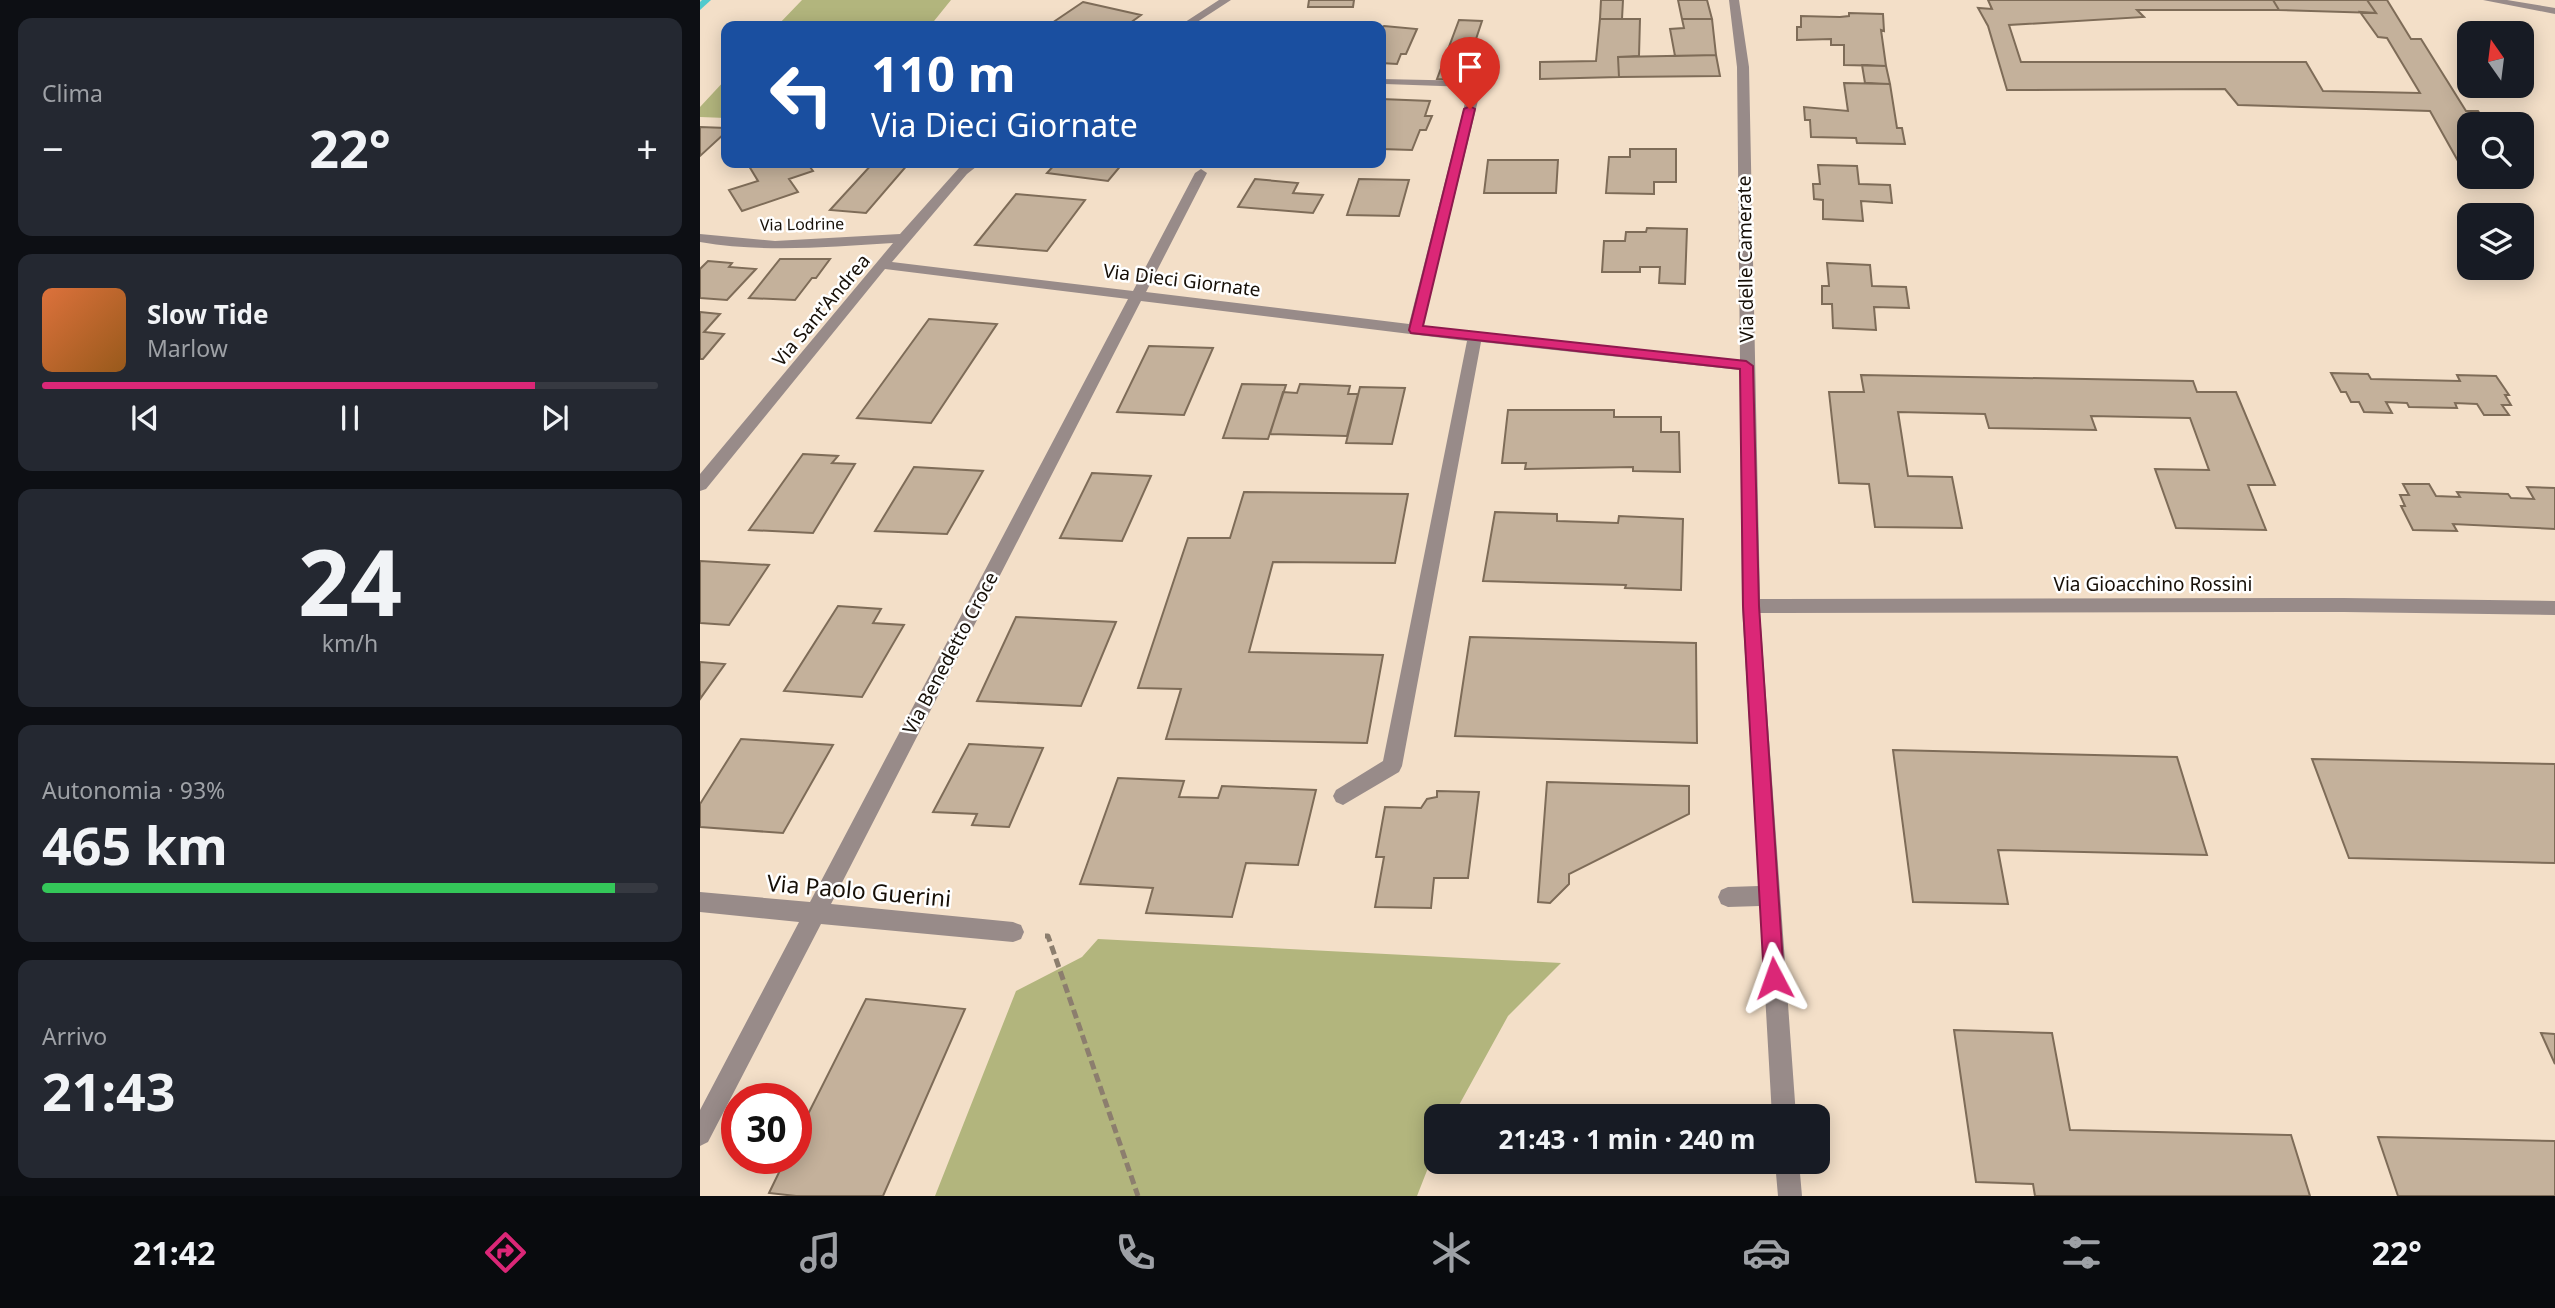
<!DOCTYPE html>
<html lang="it">
<meta charset="utf-8">
<style>
:root{--surface:#171b24;--page:#242831;--text:#f1f3f6;--muted:#9ea1a6;--line:#363941;--accent:#db2777}
body{margin:0;font-family:"Noto Sans",sans-serif;background:var(--page);color:var(--text);height:100vh;display:flex;flex-direction:column;font-size:26px;white-space:nowrap}
*{box-sizing:border-box;margin:0}
p{font-size:23px;color:var(--muted)}
.icon{flex:none;width:38px;height:38px;fill:none;stroke:currentColor;stroke-width:2;stroke-linecap:round;stroke-linejoin:round}
.map{position:relative;flex:1;overflow:hidden}
.sheet{display:flex;flex-direction:column;gap:18px;padding:18px;background:#0d0f14;width:700px}
.sheet>*{flex:none}
.banner{position:absolute;left:21px;top:21px;width:665px;height:147px;border-radius:14px;box-shadow:0 4px 18px #0003;background:#1a4fa0;color:#fff;overflow:hidden}
.needle{width:46px;rotate:346deg}
.controls{position:absolute;left:1757px;top:21px;display:grid;gap:14px}
.controls a{display:grid;place-items:center;width:77px;height:77px;border-radius:14px;background:var(--surface);box-shadow:0 4px 18px #0003;font-size:35px}
.speed{position:absolute;left:21px;top:1083px;display:flex;gap:14px;font-size:35px;font-weight:700;text-align:center}
.speed>*{display:grid;place-content:center;width:91px;height:91px;border-radius:50%;background:var(--surface);box-shadow:0 4px 18px #0003;line-height:1}
.speed .limit{border:10px solid #d22;background:#fff;color:#111}
.pin{position:absolute;display:grid;place-items:center;width:60px;height:60px;color:#fff;margin:-72px -30px;border-radius:50% 50% 50% 0;rotate:-45deg;box-shadow:0 0 7px #0007}
.pin .icon{rotate:45deg}
.me{position:absolute;width:77px;margin:-38px;rotate:356deg;stroke-linejoin:round;filter:drop-shadow(0 0 5px #0008)}
.turn{display:flex;align-items:center;gap:24px;height:147px;padding:0 35px;font-size:32px}
.turn .icon{width:91px;height:91px;stroke-width:2.5}
.turn b{display:block;font-size:49px;line-height:60px}
.big{font-size:52px;font-weight:700;line-height:1.1}
.sheet .tile{flex:1;display:flex;flex-direction:column;justify-content:center;gap:10px;min-width:0;padding:0 24px;border-radius:14px;background:var(--page)}
.sheet .dial{align-items:center;gap:0}
.dial b{font-size:91px;line-height:1}
.song{display:flex;align-items:center;gap:21px}
.cover{width:84px;height:84px;border-radius:10px;background:linear-gradient(135deg,hsl(20 70% 55%),hsl(30 70% 35%))}
.played{height:7px;border-radius:4px;background:linear-gradient(90deg,var(--accent) 80%,var(--line) 80%)}
.keys{display:flex;justify-content:space-around;direction:ltr}
.heat{display:flex;justify-content:space-between;align-items:center;font-size:38px;direction:ltr}
.charge{height:10px;border-radius:5px;background:linear-gradient(90deg,#34c759 93%,var(--line) 0)}
.trip{position:absolute;left:724px;top:1104px;width:406px;height:70px;border-radius:14px;background:var(--surface);box-shadow:0 4px 18px #0003;font-weight:700;line-height:70px;text-align:center}
.dock{display:flex;height:112px;justify-content:space-around;align-items:center;background:#090b0e;color:var(--muted)}
.dock .icon{width:49px;height:49px}
.dock .on{color:var(--accent)}
.dock b{font-size:32px;color:var(--text)}
main{display:flex;flex:1;min-height:0}
.map>svg:first-child{display:block}
</style>
<main>
<section class="sheet">
<div class="tile"><p>Clima</p>
<div class="heat"><a>−</a><b class="big">22°</b><a>+</a></div>
</div>
<div class="tile">
<div class="song"><i class="cover"></i><div><b>Slow Tide</b><p>Marlow</p></div></div>
<div class="played"></div>
<div class="keys"><svg class="icon" aria-label="previous" viewBox="0 0 24 24"><path d="M18 5L8 12l10 7zM5 5v14"/></svg><svg class="icon" aria-label="pause" viewBox="0 0 24 24"><path d="M8 5v14M16 5v14"/></svg><svg class="icon" aria-label="next" viewBox="0 0 24 24"><path d="M6 5l10 7-10 7zM19 5v14"/></svg></div>
</div>
<div class="tile dial"><b>24</b><p>km/h</p></div>
<div class="tile"><p>Autonomia · 93%</p><b class="big">465 km</b><div class="charge"></div></div>
<div class="tile"><p>Arrivo</p><b class="big">21:43</b></div>
</section>
<div class="map">
<svg width="1855" height="1196" viewBox="0 0 1855 1196">
<rect width="100%" height="100%" fill="#f3dfc8"/>
<!-- green -->
<path fill="#b2b57d" d="M 102,0 L 251,0 L 230,26 L 77,26 Z
M 26,79 L 26,118 L 0,117 L 0,107 Z
M 398,939 L 861,963 L 808,1016 L 753,1116 L 737,1116 L 737,1145 L 717,1196 L 235,1196 L 316,991 L 382,957 Z"/>
<g fill="none" stroke-linecap="round" stroke-linejoin="round">
<!-- stream -->
<path fill="#51cacd" fill-rule="evenodd" d="M 2,0 L 11,0 L 0,10 L 0,2 Z"/>
</g>
<!-- building -->
<path fill="#c4b19b" stroke="#7e6c58" stroke-width="2" d="M 609,0 L 654,0 L 653,7 L 608,7 Z
M 901,0 L 923,0 L 922,19 L 900,19 Z
M 978,0 L 1007,0 L 1012,19 L 982,19 Z
M 1288,0 L 1573,0 L 1579,10 L 1437,10 L 1444,17 L 1309,25 L 1321,62 L 1606,62 L 1623,91 L 1720,93 L 1687,38 L 1678,37 L 1660,12 L 1676,13 L 1667,0 L 1687,0 L 1711,39 L 1721,39 L 1766,111 L 1778,111 L 1787,124 L 1769,124 L 1769,170 L 1763,170 L 1730,111 L 1538,105 L 1525,89 L 1307,90 L 1288,26 L 1278,8 L 1292,9 Z
M 1573,0 L 1667,0 L 1676,13 L 1579,10 Z
M 383,2 L 441,15 L 426,26 L 349,25 Z
M 1149,13 L 1183,14 L 1184,31 L 1181,30 L 1186,66 L 1144,65 L 1144,45 L 1131,45 L 1131,39 L 1097,40 L 1097,27 L 1101,27 L 1101,16 L 1140,17 L 1149,16 Z
M 900,19 L 940,19 L 939,56 L 918,57 L 919,77 L 840,79 L 840,62 L 896,61 Z
M 982,19 L 1012,19 L 1016,55 L 975,56 L 970,29 L 984,28 Z
M 759,20 L 782,21 L 774,45 L 768,44 L 761,65 L 774,66 L 769,80 L 737,79 Z
M 684,26 L 717,29 L 706,54 L 701,54 L 697,64 L 681,63 L 681,28 Z
M 1016,55 L 1020,76 L 919,77 L 918,57 Z
M 1162,65 L 1186,66 L 1190,84 L 1165,83 Z
M 1144,83 L 1190,84 L 1197,128 L 1202,128 L 1205,144 L 1157,143 L 1156,138 L 1111,137 L 1110,120 L 1105,120 L 1104,107 L 1148,111 Z
M 681,99 L 730,101 L 725,116 L 732,116 L 726,130 L 720,130 L 712,150 L 681,149 Z
M 0,127 L 26,128 L 26,132 L 0,156 Z
M 930,149 L 976,149 L 976,182 L 954,182 L 954,194 L 906,193 L 909,157 L 930,157 Z
M 788,160 L 858,160 L 856,193 L 784,193 Z
M 60,163 L 107,163 L 113,171 L 89,179 L 98,192 L 42,211 L 29,190 L 58,181 L 49,166 Z
M 173,163 L 209,163 L 166,213 L 130,210 Z
M 356,163 L 423,163 L 408,181 L 347,173 Z
M 1118,165 L 1157,166 L 1159,184 L 1190,185 L 1192,203 L 1161,201 L 1163,221 L 1123,219 L 1123,200 L 1114,199 L 1113,184 L 1120,184 Z
M 555,179 L 598,183 L 593,193 L 623,195 L 613,213 L 538,207 Z
M 659,179 L 709,180 L 699,216 L 647,215 Z
M 316,194 L 385,200 L 347,251 L 275,245 Z
M 947,228 L 987,229 L 985,284 L 959,283 L 960,267 L 940,267 L 940,272 L 902,272 L 904,241 L 925,241 L 926,232 L 946,232 Z
M 80,259 L 130,259 L 116,278 L 112,278 L 95,300 L 49,298 Z
M 8,261 L 32,263 L 29,267 L 56,269 L 27,300 L 0,298 L 0,269 Z
M 1127,263 L 1170,265 L 1172,286 L 1206,287 L 1209,308 L 1174,307 L 1176,330 L 1133,328 L 1132,304 L 1122,304 L 1122,286 L 1129,286 Z
M 0,312 L 20,314 L 4,332 L 24,334 L 3,359 L 0,359 Z
M 229,319 L 297,324 L 231,423 L 157,418 Z
M 449,346 L 513,348 L 484,415 L 417,412 Z
M 1631,373 L 1668,374 L 1671,379 L 1760,381 L 1757,375 L 1796,376 L 1809,395 L 1805,395 L 1811,405 L 1802,405 L 1809,415 L 1784,415 L 1777,404 L 1755,403 L 1757,408 L 1709,407 L 1707,403 L 1686,402 L 1692,413 L 1664,412 L 1659,402 L 1651,402 L 1646,392 L 1641,392 Z
M 1161,375 L 1493,381 L 1497,392 L 1536,392 L 1575,485 L 1548,485 L 1566,530 L 1476,528 L 1455,469 L 1509,470 L 1490,418 L 1391,416 L 1396,430 L 1289,428 L 1285,414 L 1198,412 L 1208,476 L 1252,477 L 1262,528 L 1175,527 L 1169,484 L 1139,483 L 1129,392 L 1164,392 Z
M 542,384 L 586,385 L 568,439 L 523,438 Z
M 600,384 L 650,386 L 648,394 L 658,394 L 647,436 L 570,434 L 583,392 L 597,393 Z
M 660,387 L 705,388 L 692,444 L 646,443 Z
M 808,410 L 914,410 L 914,417 L 961,417 L 961,432 L 979,432 L 980,472 L 933,471 L 933,467 L 825,469 L 826,463 L 802,463 Z
M 103,454 L 138,456 L 132,463 L 155,464 L 113,533 L 49,530 Z
M 214,467 L 283,471 L 247,534 L 175,531 Z
M 392,473 L 451,476 L 422,541 L 360,538 Z
M 1703,484 L 1729,484 L 1736,496 L 1760,497 L 1757,492 L 1808,494 L 1811,498 L 1834,499 L 1827,487 L 1855,488 L 1855,529 L 1753,524 L 1757,531 L 1713,530 L 1701,506 L 1705,506 L 1700,495 L 1709,495 Z
M 544,492 L 708,494 L 695,563 L 573,562 L 549,652 L 683,655 L 667,743 L 466,739 L 481,689 L 438,688 L 488,538 L 530,538 Z
M 795,512 L 857,514 L 857,521 L 918,523 L 919,516 L 983,519 L 981,590 L 925,588 L 926,585 L 783,581 Z
M 0,561 L 69,565 L 29,625 L 0,623 Z
M 138,606 L 181,609 L 173,623 L 204,625 L 162,697 L 84,691 Z
M 316,617 L 416,622 L 381,706 L 277,701 Z
M 770,637 L 996,643 L 997,743 L 755,736 Z
M 0,662 L 25,664 L 0,699 Z
M 41,739 L 133,745 L 83,833 L 0,827 L 0,804 Z
M 269,744 L 343,748 L 309,827 L 272,825 L 277,814 L 233,812 Z
M 1193,750 L 1477,757 L 1507,855 L 1298,850 L 1308,904 L 1213,902 Z
M 1612,759 L 1855,764 L 1855,863 L 1649,858 Z
M 418,778 L 484,781 L 479,797 L 518,798 L 522,786 L 616,790 L 598,865 L 546,863 L 532,917 L 446,913 L 453,888 L 380,884 Z
M 847,782 L 989,786 L 989,814 L 869,874 L 869,884 L 850,903 L 838,902 Z
M 737,791 L 779,792 L 768,878 L 734,878 L 731,908 L 675,907 L 684,857 L 676,857 L 685,807 L 721,808 L 727,799 L 737,797 Z
M 166,999 L 265,1009 L 183,1196 L 96,1196 L 69,1193 L 86,1158 L 96,1158 L 96,1138 Z
M 1254,1030 L 1352,1033 L 1370,1130 L 1591,1135 L 1610,1196 L 1335,1196 L 1333,1184 L 1276,1182 Z
M 1841,1033 L 1855,1034 L 1855,1064 Z
M 1678,1137 L 1855,1141 L 1855,1196 L 1698,1196 Z"/>
<g fill="none" stroke-linecap="round" stroke-linejoin="round">
<!-- path -->
<path stroke="#8c7e6e" stroke-width="5" stroke-dasharray="9 4.5" stroke-linecap="butt" d="M 345,936 L 348,936 L 438,1196"/>
<!-- minor -->
<path fill="#988b89" fill-rule="evenodd" d="M 519,0 L 531,0 L 491,26 L 479,26 Z
M 1029,0 L 1039,0 L 1049,67 L 1060,599 L 1644,598 L 1855,601 L 1855,615 L 1644,612 L 1060,613 L 1096,1116 L 1072,1116 L 1060,906 L 1028,907 L 1021,904 L 1018,897 L 1021,890 L 1028,887 L 1059,886 L 1042,606 L 1040,370 L 781,342 L 702,766 L 699,772 L 643,805 L 636,802 L 633,796 L 636,790 L 683,761 L 767,341 L 441,301 L 131,904 L 313,922 L 321,925 L 324,932 L 321,939 L 313,942 L 121,924 L 8,1142 L 0,1146 L 0,1110 L 99,922 L 0,912 L 0,892 L 110,902 L 428,299 L 185,269 L 6,489 L 0,491 L 0,474 L 193,243 C 128,247 64,253 0,242 L 0,234 L 75,241 L 200,234 L 259,168 L 267,163 L 281,163 L 267,174 L 192,262 L 433,291 L 495,173 L 501,169 L 507,173 L 446,292 L 709,324 L 769,87 L 685,84 L 681,83 L 681,79 L 776,81 L 782,84 L 723,326 L 1040,360 L 1037,67 Z
M 1783,0 L 1807,0 L 1855,8 L 1855,14 Z
M 1075,1162 L 1099,1162 L 1102,1196 L 1078,1196 Z"/>
</g>
<!-- route -->
<path fill="#db2777" stroke="#8e194d" stroke-width="2" d="M 770,106 L 775,109 L 723,326 L 1046,361 L 1053,366 L 1059,606 L 1084,978 L 1081,985 L 1074,988 L 1067,985 L 1064,978 L 1043,606 L 1040,369 L 711,333 L 709,330 L 764,109 Z"/>
<g text-anchor="middle" stroke-width="5" stroke-linejoin="round" paint-order="stroke">
<!-- far-street labels -->
<g font-size="16" fill="#160f07" stroke="#fff">
<text transform="translate(102 224) rotate(-1)" y="6">Via Lodrine</text>
</g>
<!-- street labels -->
<g font-size="19" fill="#160f07" stroke="#fff">
<text transform="translate(1045 259) rotate(-91)" y="7">Via delle Camerate</text>
<text transform="translate(482 280) rotate(7)" y="7">Via Dieci Giornate</text>
<text transform="translate(121 310) rotate(-50)" y="7">Via Sant'Andrea</text>
<text x="1453" y="591">Via Gioacchino Rossini</text>
<text transform="translate(250 653) rotate(-62)" y="7">Via Benedetto Croce</text>
</g>
<!-- near-street labels -->
<g font-size="23" fill="#160f07" stroke="#fff">
<text transform="translate(159 891) rotate(5)" y="8">Via Paolo Guerini</text>
</g>
</g>
</svg>
<div class="controls">
<a><svg class="needle" viewBox="-14 -14 28 28"><path d="M0-13l5 13h-10z" fill="#e53935"/><path d="M0 13l5-13h-10z" fill="#9ea1a6"/></svg></a>
<a><svg class="icon" aria-label="search" viewBox="0 0 24 24"><circle cx="10" cy="10" r="6"/><path d="M15 15l6 6"/></svg></a>
<a><svg class="icon" aria-label="layers" viewBox="0 0 24 24"><path d="M12 4l9 5-9 5-9-5zM3 14l9 5 9-5"/></svg></a>
</div>
<div class="speed"><div class="limit">30</div></div>
<div class="pin" style="left:770px;top:109px;background:#d93025"><svg class="icon" aria-label="arrive" viewBox="0 0 24 24"><path d="M6 21V4h12l-3 4 3 4H6"/></svg></div>
<svg class="me" style="left:1074px;top:978px" viewBox="-20 -20 40 40"><path d="M0-17L14 15 0 8-14 15z" fill="#db2777" stroke="#fff" stroke-width="4"/></svg>
<div class="trip">21:43 · 1 min · 240 m</div>
<div class="banner">
<div class="turn"><svg class="icon" aria-label="left" viewBox="0 0 24 24"><path d="M17 20v-9H6M10 6l-5 5 5 5"/></svg><div><b>110 m</b>Via Dieci Giornate</div></div>
</div>
</div>
</main>
<nav class="dock">
<b>21:42</b>
<svg class="icon on" aria-label="directions" viewBox="0 0 24 24"><path d="M12 3l9 9-9 9-9-9zM9 14v-3h6M13 9l2 2-2 2"/></svg>
<svg class="icon" aria-label="music" viewBox="0 0 24 24"><path d="M9 18V5l10-2v13"/><circle cx="6" cy="18" r="3"/><circle cx="16" cy="16" r="3"/></svg>
<svg class="icon" aria-label="phone" viewBox="0 0 24 24"><path d="M5 4h4l2 5-3 2q2 4 5 5l2-3 5 2v4C11 20 4 13 5 4z"/></svg>
<svg class="icon" aria-label="climate" viewBox="0 0 24 24"><path d="M12 3v18M4 7l16 10M4 17L20 7"/></svg>
<svg class="icon" aria-label="car" viewBox="0 0 24 24"><path d="M5 17H2v-5l4-1 3-4h7l3 4 3 1v5h-3M9 17h6M6 11h13"/><circle cx="7" cy="17" r="2"/><circle cx="17" cy="17" r="2"/></svg>
<svg class="icon" aria-label="filters" viewBox="0 0 24 24"><path d="M4 7h16M4 17h16"/><circle cx="9" cy="7" r="2"/><circle cx="15" cy="17" r="2"/></svg>
<b>22°</b>
</nav>
